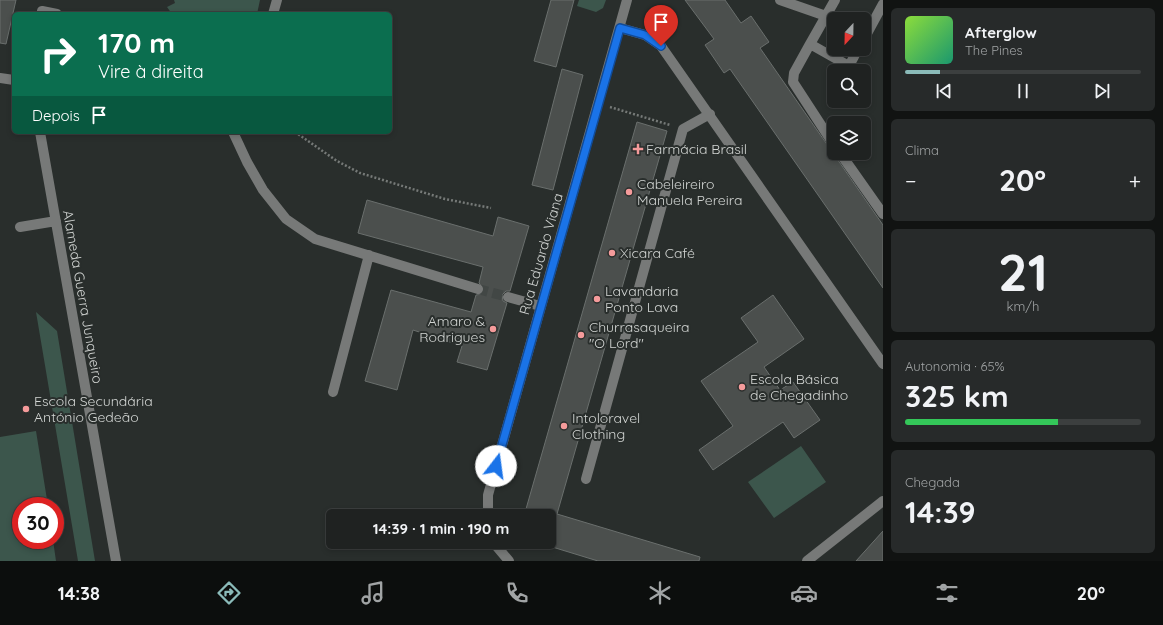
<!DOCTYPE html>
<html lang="pt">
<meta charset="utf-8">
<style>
:root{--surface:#1f2221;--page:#272a2a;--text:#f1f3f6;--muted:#a1a4a5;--line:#3c3f3f;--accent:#8bbbb9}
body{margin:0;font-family:Quicksand,sans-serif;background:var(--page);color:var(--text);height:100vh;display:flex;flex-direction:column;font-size:15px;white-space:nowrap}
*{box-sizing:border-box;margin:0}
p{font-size:13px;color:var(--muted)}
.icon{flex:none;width:22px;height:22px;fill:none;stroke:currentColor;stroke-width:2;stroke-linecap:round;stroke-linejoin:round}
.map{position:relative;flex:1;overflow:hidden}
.sheet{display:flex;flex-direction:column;gap:8px;padding:8px;background:#111312;width:280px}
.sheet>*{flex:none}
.top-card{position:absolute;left:12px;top:12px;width:380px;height:122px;border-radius:6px;box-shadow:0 2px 6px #0003,0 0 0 1px var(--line);background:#0b6e4f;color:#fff;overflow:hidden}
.needle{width:26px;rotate:202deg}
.fabs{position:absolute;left:827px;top:12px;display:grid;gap:8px}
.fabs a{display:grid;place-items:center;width:44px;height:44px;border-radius:6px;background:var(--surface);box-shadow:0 2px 6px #0003,0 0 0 1px var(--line);font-size:20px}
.speed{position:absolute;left:12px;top:497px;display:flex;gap:8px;font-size:20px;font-weight:700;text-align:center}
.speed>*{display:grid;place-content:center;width:52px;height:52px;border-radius:50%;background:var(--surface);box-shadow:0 2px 6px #0003,0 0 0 1px var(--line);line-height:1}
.speed .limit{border:6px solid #d22;background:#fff;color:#111}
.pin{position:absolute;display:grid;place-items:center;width:34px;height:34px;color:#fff;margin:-41px -17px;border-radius:50% 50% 50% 0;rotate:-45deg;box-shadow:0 0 4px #0007}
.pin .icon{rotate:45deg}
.me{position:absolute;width:44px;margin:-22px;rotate:15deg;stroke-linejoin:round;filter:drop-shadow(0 0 3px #0008)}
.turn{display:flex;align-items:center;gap:14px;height:84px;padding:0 20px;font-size:18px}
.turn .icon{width:52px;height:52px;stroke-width:2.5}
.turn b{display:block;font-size:28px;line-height:34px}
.then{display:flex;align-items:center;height:38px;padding:0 20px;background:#0003;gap:8px;font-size:15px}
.big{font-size:30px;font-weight:800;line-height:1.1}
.sheet .tile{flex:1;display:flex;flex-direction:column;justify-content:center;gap:6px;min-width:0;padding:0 14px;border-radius:6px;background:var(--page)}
.sheet .dial{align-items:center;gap:0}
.dial b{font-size:52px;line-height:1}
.song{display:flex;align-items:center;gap:12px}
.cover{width:48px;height:48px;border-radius:6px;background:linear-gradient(135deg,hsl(90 70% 55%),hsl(160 70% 35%))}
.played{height:4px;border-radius:2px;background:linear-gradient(90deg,var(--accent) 15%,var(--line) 15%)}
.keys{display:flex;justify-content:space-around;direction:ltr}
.heat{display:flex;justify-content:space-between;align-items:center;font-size:22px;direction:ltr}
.charge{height:6px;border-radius:3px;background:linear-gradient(90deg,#34c759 65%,var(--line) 0)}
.trip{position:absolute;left:326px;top:509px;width:230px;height:40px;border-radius:6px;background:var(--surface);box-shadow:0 2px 6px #0003,0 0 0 1px var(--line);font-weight:800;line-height:40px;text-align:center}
.menu{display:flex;height:64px;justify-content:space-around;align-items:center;background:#0c0e0d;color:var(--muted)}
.menu .icon{width:28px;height:28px}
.menu .active{color:var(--accent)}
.menu b{font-size:18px;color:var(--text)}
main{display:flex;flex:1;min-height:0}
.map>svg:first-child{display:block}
</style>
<main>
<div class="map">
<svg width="883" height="561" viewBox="0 0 883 561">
<rect width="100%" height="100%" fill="#292e2c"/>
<!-- green -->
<path fill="#3c564c" d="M 174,0 L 260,0 L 257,14 L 172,14 L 167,7 L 175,3 Z
M 579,0 L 606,0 L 603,8 L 596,12 L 577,6 Z
M 36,312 L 57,331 L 95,561 L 78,561 Z
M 36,431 L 48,506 L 21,506 L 21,540 L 53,540 L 56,561 L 0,561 L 0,437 Z
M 801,446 L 826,482 L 774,518 L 748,482 Z"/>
<!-- building -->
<path fill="#4b4f4d" stroke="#6a6f6d" d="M 0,0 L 16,0 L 6,44 L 0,43 Z
M 551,0 L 574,0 L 556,67 L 534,61 Z
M 685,0 L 725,0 L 741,23 L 751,16 L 769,42 L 760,48 L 883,225 L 883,288 L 730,69 L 724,73 L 705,45 L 714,39 Z
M 562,69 L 583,75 L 553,190 L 532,185 Z
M 637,122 L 667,131 L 557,514 L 700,557 L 699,561 L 598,561 L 536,542 L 549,542 L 549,516 L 524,516 Z
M 367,200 L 493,236 L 498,217 L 529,226 L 510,291 L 506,291 L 502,295 L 503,301 L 507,303 L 487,370 L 457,362 L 462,346 L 413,330 L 397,390 L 365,381 L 391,290 L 471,312 L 476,295 L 482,294 L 484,288 L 479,283 L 483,267 L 358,233 Z
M 773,295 L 804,339 L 764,367 L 780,390 L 793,382 L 820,420 L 794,438 L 783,422 L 713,470 L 699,450 L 733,426 L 701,381 L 758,342 L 741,318 Z
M 883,531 L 883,561 L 856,561 Z"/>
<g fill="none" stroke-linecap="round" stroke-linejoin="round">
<!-- minor-tunnel -->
<path stroke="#424745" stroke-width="10" stroke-dasharray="10 5" stroke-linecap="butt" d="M 478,289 L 508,297"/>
<!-- path -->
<path stroke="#767a78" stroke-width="2.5" stroke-dasharray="2 2" stroke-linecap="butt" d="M 610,107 L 670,125
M 295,132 L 337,161 L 360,173 L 445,199 L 491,208"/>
<!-- minor -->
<path stroke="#777978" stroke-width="10" d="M 780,0 L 826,16
M 835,0 L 810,44 L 849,66 L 858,49
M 42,11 L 57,14
M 273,14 L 277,0
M 620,28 L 645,35 L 661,46 L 883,364
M 864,39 L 883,4
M 810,44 L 794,73 L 793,82 L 834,145
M 0,78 L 14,80
M 40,132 L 116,561
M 233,132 L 247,162 L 263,190 L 286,219 L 315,239 L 478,289
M 840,153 L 883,214
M 20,227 L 56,221
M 508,297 L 540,306
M 333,392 L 369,255
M 586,479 L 683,129 L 710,114
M 488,516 L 488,495 L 627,0
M 493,542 L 509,561
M 807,561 L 883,501"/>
</g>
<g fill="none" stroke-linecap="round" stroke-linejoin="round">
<!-- route casing -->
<g stroke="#114b97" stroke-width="10">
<path id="route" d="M 496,466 L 620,28 L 645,35 L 661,46"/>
</g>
<!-- route -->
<use href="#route" stroke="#1a73e8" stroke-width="7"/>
</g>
<!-- markers -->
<g fill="#f59b9b" stroke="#292e2c" stroke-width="1.5">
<path d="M636 143h4v4h4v4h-4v4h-4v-4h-4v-4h4z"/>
<circle cx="629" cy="192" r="4"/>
<circle cx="612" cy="253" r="4"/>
<circle cx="597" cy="299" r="4"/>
<circle cx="493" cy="329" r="4"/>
<circle cx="581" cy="335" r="4"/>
<circle cx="742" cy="387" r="4"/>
<circle cx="26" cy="409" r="4"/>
<circle cx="564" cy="426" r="4"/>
</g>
<g text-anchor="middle" stroke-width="4" stroke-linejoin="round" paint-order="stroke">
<!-- poi labels -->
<g font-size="14" fill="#d1d4d2" stroke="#292e2c" text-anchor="start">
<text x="646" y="154">Farmácia Brasil</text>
<text x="637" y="189">Cabeleireiro<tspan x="637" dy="16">Manuela Pereira</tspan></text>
<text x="620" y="258">Xicara Café</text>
<text x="605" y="296">Lavandaria<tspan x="605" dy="16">Ponto Lava</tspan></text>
<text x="485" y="326" text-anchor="end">Amaro &amp;<tspan x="485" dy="16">Rodrigues</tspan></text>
<text x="589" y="332">Churrasaqueira<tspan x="589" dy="16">"O Lord"</tspan></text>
<text x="750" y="384">Escola Básica<tspan x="750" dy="16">de Chegadinho</tspan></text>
<text x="34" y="406">Escola Secundária<tspan x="34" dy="16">António Gedeão</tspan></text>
<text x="572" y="423">Intoloravel<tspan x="572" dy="16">Clothing</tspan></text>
</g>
<!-- street labels -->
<g font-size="14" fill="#d1d4d2" stroke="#292e2c">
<text transform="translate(541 254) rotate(-74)" y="5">Rua Eduardo Viana</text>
<text transform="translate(83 297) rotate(80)" y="5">Alameda Guerra Junqueiro</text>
</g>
</g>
</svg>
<div class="fabs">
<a><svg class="needle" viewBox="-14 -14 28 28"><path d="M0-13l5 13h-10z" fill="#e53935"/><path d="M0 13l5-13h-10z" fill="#a1a4a5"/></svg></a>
<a><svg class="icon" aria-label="search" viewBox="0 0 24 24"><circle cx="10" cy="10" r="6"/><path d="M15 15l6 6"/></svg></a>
<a><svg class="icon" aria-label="layers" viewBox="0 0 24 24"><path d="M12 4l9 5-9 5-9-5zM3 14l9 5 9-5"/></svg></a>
</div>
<div class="speed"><div class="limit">30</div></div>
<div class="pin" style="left:661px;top:46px;background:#d93025"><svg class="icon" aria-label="arrive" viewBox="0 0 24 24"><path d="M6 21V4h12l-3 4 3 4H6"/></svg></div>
<svg class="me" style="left:496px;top:466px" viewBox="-20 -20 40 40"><circle r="19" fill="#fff"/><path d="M0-13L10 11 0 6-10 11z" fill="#1a73e8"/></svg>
<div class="trip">14:39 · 1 min · 190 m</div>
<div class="top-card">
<div class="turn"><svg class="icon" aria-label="right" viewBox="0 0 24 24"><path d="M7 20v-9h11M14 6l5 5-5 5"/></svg><div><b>170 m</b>Vire à direita</div></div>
<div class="then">Depois<svg class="icon" aria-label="arrive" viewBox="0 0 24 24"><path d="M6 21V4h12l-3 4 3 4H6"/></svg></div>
</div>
</div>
<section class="sheet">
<div class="tile">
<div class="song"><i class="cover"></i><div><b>Afterglow</b><p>The Pines</p></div></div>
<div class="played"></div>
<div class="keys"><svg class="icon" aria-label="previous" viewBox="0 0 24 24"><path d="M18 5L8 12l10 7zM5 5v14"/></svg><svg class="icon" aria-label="pause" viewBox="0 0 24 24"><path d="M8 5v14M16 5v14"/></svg><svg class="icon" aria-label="next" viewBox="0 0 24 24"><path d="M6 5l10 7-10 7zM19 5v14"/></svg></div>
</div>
<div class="tile"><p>Clima</p>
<div class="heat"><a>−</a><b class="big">20°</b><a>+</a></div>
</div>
<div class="tile dial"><b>21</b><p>km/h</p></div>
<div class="tile"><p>Autonomia · 65%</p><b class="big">325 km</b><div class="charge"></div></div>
<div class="tile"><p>Chegada</p><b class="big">14:39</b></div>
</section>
</main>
<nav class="menu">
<b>14:38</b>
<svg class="icon active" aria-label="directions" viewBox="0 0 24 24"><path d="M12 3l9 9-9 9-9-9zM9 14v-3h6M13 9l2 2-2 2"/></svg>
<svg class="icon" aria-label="music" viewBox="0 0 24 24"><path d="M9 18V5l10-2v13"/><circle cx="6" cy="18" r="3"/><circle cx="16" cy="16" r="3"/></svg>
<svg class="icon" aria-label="phone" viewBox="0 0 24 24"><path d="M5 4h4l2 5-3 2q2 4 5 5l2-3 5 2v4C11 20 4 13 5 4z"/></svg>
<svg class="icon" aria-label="climate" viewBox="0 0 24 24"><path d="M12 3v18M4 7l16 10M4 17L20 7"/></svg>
<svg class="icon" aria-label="car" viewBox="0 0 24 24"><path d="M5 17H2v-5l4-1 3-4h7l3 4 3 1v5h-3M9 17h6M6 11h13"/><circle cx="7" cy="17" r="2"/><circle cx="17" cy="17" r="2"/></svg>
<svg class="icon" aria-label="filters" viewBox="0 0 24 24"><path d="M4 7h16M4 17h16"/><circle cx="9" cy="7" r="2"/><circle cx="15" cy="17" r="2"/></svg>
<b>20°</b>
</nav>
